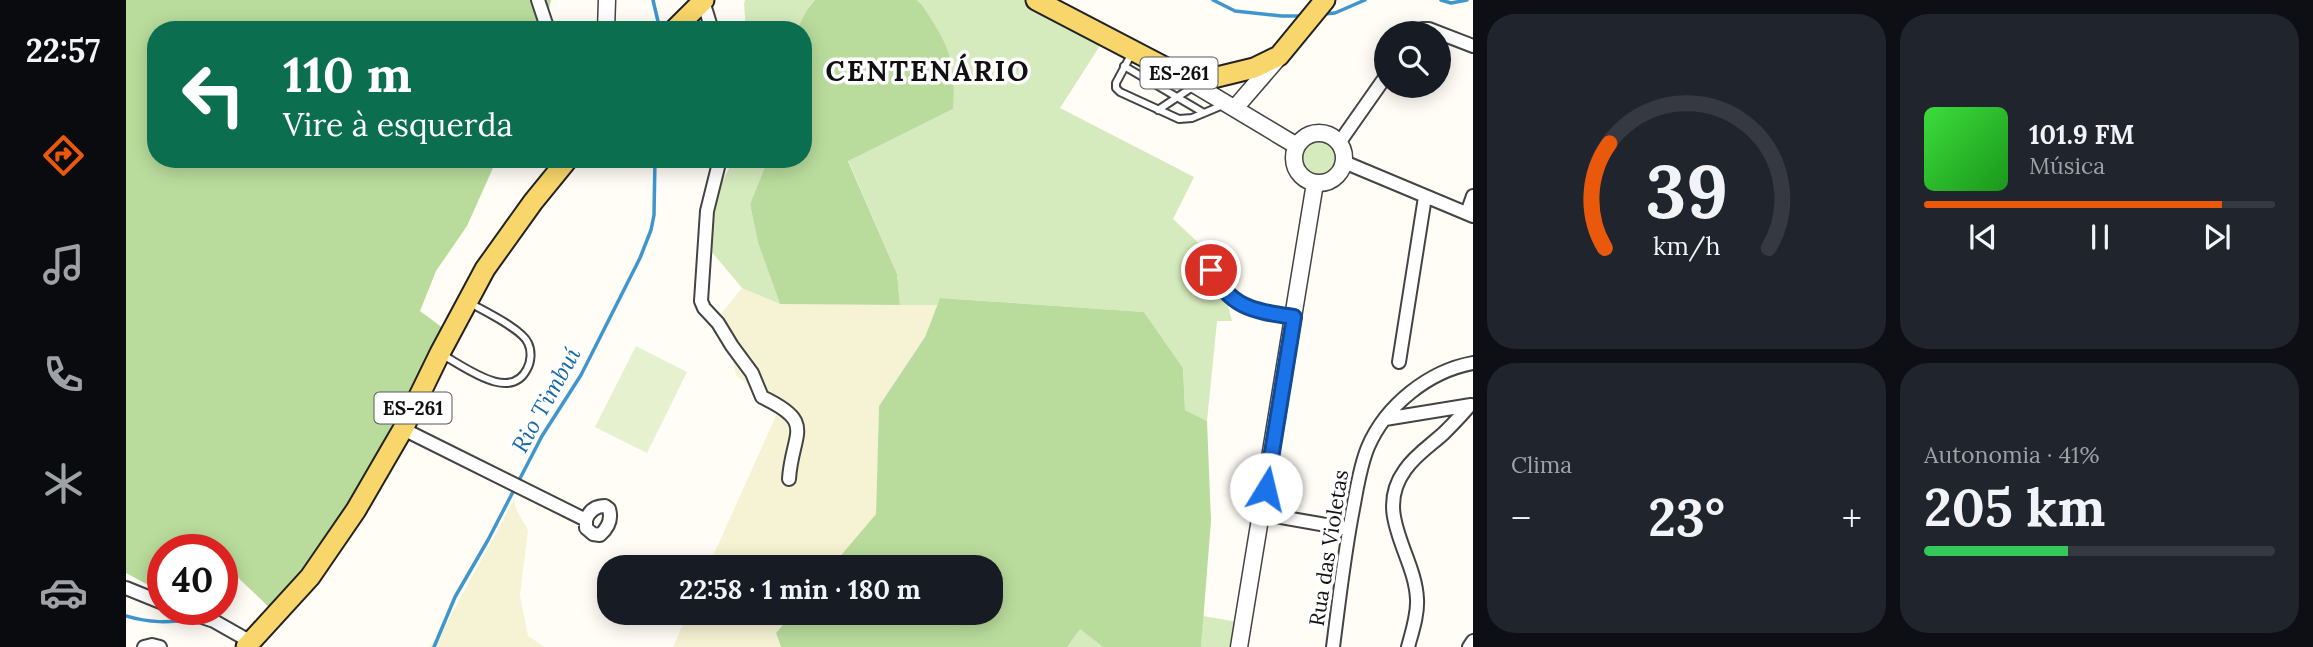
<!DOCTYPE html>
<html lang="pt">
<meta charset="utf-8">
<style>
:root{--surface:#171b24;--page:#20242c;--text:#f1f3f6;--muted:#9ea1a6;--line:#363941;--accent:#ea580c}
body{margin:0;font-family:Lora,serif;background:var(--page);color:var(--text);height:100vh;display:flex;flex-direction:column;font-size:26px;white-space:nowrap}
*{box-sizing:border-box;margin:0}
p{font-size:23px;color:var(--muted)}
.icon{flex:none;width:38px;height:38px;fill:none;stroke:currentColor;stroke-width:2;stroke-linecap:round;stroke-linejoin:round}
.map{position:relative;flex:1;overflow:hidden}
.panel{display:flex;flex-direction:column;gap:14px;padding:14px;background:#0d0f14;width:840px}
.panel>*{flex:none}
.top-card{position:absolute;left:21px;top:21px;width:665px;height:147px;border-radius:28px;box-shadow:0 4px 18px #0003;background:#0b6e4f;color:#fff;overflow:hidden}
.controls{position:absolute;left:1248px;top:21px;display:grid;gap:14px}
.controls a{display:grid;place-items:center;width:77px;height:77px;border-radius:50%;background:var(--surface);box-shadow:0 4px 18px #0003;font-size:35px}
.speed{position:absolute;left:21px;top:534px;display:flex;gap:14px;font-size:35px;font-weight:700;text-align:center}
.speed>*{display:grid;place-content:center;width:91px;height:91px;border-radius:50%;background:var(--surface);box-shadow:0 4px 18px #0003;line-height:1}
.speed .limit{border:10px solid #d22;background:#fff;color:#111}
.pin{position:absolute;display:grid;place-items:center;width:60px;height:60px;color:#fff;margin:-30px;border:4px solid #fff;border-radius:50%;box-shadow:0 2px 7px #0007}
.me{position:absolute;width:77px;margin:-38px;rotate:9deg;stroke-linejoin:round;filter:drop-shadow(0 0 5px #0008)}
.turn{display:flex;align-items:center;gap:24px;height:147px;padding:0 21px;font-size:32px}
.turn .icon{width:91px;height:91px;stroke-width:2.5}
.turn b{display:block;font-size:49px;line-height:60px}
.big{font-size:52px;font-weight:700;line-height:1.1}
.panel .tile{flex:1;display:flex;flex-direction:column;justify-content:center;gap:10px;min-width:0;padding:0 24px;border-radius:28px;background:var(--page)}
.panel .dial{align-items:center;gap:0}
.dial svg{height:182px;overflow:visible;fill:none;stroke:var(--line);stroke-width:7;stroke-linecap:round;text-anchor:middle}
.dial text{fill:var(--text);stroke:none}
.song{display:flex;align-items:center;gap:21px}
.cover{width:84px;height:84px;border-radius:10px;background:linear-gradient(135deg,hsl(120 70% 55%),hsl(120 70% 35%))}
.played{height:7px;border-radius:4px;background:linear-gradient(90deg,var(--accent) 85%,var(--line) 85%)}
.keys{display:flex;justify-content:space-around;direction:ltr}
.heat{display:flex;justify-content:space-between;align-items:center;font-size:38px;direction:ltr}
.charge{height:10px;border-radius:5px;background:linear-gradient(90deg,#34c759 41%,var(--line) 0)}
.panel .tiles{flex:1;display:grid;gap:14px;grid-template-columns:repeat(2,1fr)}
.trip{position:absolute;left:471px;top:555px;width:406px;height:70px;border-radius:28px;background:var(--surface);box-shadow:0 4px 18px #0003;font-weight:700;line-height:70px;text-align:center}
main{display:flex;flex:1;min-height:0}
.dock{display:flex;flex-direction:column;width:126px;justify-content:space-around;align-items:center;background:#090b0e;color:var(--muted)}
.dock .icon{width:49px;height:49px}
.dock .selected{color:var(--accent)}
.dock b{font-size:32px;color:var(--text)}
.map>svg:first-child{display:block}
</style>
<main>
<nav class="dock">
<b>22:57</b>
<svg class="icon selected" aria-label="directions" viewBox="0 0 24 24"><path d="M12 3l9 9-9 9-9-9zM9 14v-3h6M13 9l2 2-2 2"/></svg>
<svg class="icon" aria-label="music" viewBox="0 0 24 24"><path d="M9 18V5l10-2v13"/><circle cx="6" cy="18" r="3"/><circle cx="16" cy="16" r="3"/></svg>
<svg class="icon" aria-label="phone" viewBox="0 0 24 24"><path d="M5 4h4l2 5-3 2q2 4 5 5l2-3 5 2v4C11 20 4 13 5 4z"/></svg>
<svg class="icon" aria-label="climate" viewBox="0 0 24 24"><path d="M12 3v18M4 7l16 10M4 17L20 7"/></svg>
<svg class="icon" aria-label="car" viewBox="0 0 24 24"><path d="M5 17H2v-5l4-1 3-4h7l3 4 3 1v5h-3M9 17h6M6 11h13"/><circle cx="7" cy="17" r="2"/><circle cx="17" cy="17" r="2"/></svg>
</nav>
<div class="map">
<svg width="1347" height="647" viewBox="0 0 1347 647">
<rect width="100%" height="100%" fill="#fffdf5"/>
<!-- farmland -->
<path fill="#f6f3d4" d="M 616,288 L 655,304 L 811,305 L 799,337 L 753,406 L 750,514 L 705,567 L 582,567 L 653,409 L 610,375 L 606,357 L 586,325 Z
M 388,500 L 390,509 L 402,530 L 394,595 L 402,636 L 419,647 L 303,647 L 308,639 L 311,641 Z
M 562,613 L 667,613 L 650,633 L 655,647 L 547,647 Z"/>
<!-- green -->
<path fill="#d5ebbd" d="M 619,0 L 689,0 L 680,11 L 671,30 L 620,30 L 618,4 Z
M 791,0 L 903,0 L 977,41 L 934,108 L 1068,177 L 1047,219 L 1079,249 L 1095,277 L 1106,321 L 1091,321 L 1081,421 L 1059,410 L 1057,368 L 1018,312 L 815,298 L 811,305 L 774,305 L 771,274 L 722,160 L 827,109 L 796,5 Z
M1173 159a20 20 0 1 1 40 0a20 20 0 1 1-40 0Z
M 608,159 L 642,159 L 624,204 L 632,243 L 654,304 L 616,288 L 585,251 L 581,218 L 586,182 L 597,180 Z
M 1077,616 L 1112,622 L 1108,647 L 1075,647 Z
M 954,628 L 977,647 L 941,647 Z"/>
<!-- forest -->
<path fill="#b9dc9c" d="M 0,0 L 425,0 L 418,30 L 30,30 L 30,159 L 371,159 L 341,226 L 310,271 L 294,311 L 317,328 L 208,535 L 147,611 L 100,566 L 96,567 L 96,550 L 37,550 L 37,593 L 0,573 Z
M 689,0 L 791,0 L 796,5 C 823,46 830,59 827,109 L 722,161 L 771,274 L 774,305 L 654,304 L 632,243 L 624,204 L 642,159 L 677,159 L 677,30 L 671,30 L 680,11 Z
M 814,298 L 1018,312 L 1057,368 L 1059,410 L 1081,421 L 1085,521 L 1075,647 L 977,647 L 954,629 L 941,647 L 655,647 L 650,633 L 667,613 L 864,612 L 864,567 L 705,567 L 750,514 L 753,406 L 799,337 Z"/>
<!-- pitch -->
<path fill="#e6f2cf" d="M 510,346 L 561,372 L 521,453 L 469,427 Z"/>
<g fill="none" stroke-linecap="round" stroke-linejoin="round">
<!-- stream -->
<path stroke="#3f96cf" stroke-width="3.5" d="M 527,0 L 534,30
M 1087,0 L 1109,11 L 1156,16 L 1177,16
M 1315,0 L 1325,3 L 1341,0
M 1198,14 L 1209,13 L 1239,0
M 0,616 C 23,623 43,623 67,619
M 308,647 L 329,597 L 362,540 L 416,436 L 455,375 L 514,258 L 525,230 L 528,215 L 529,159"/>
<!-- service casing -->
<g stroke="#444" stroke-width="10">
<path id="service" d="M 1006,53 L 990,83 L 990,88 L 994,92 L 1053,119 L 1066,118 L 1097,105
M 998,66 L 1078,113
M 1032,110 L 1068,86
M 315,354 C 338,366 384,403 401,369 C 405,362 406,351 402,343 C 396,329 358,311 344,303"/>
</g>
<!-- minor casing -->
<g stroke="#444" stroke-width="16">
<path id="minor" d="M 412,0 L 422,30
M 577,1 L 586,30
M 1291,33 L 1297,29 L 1303,29 L 1347,46
M 1213,143 L 1260,76
M 594,159 L 581,211 L 575,301 L 578,308 L 592,323 L 606,346 L 626,373 L 636,397 C 691,423 666,432 663,479
M 1218,162 L 1347,216
M 1341,213 L 1347,196
M 1085,270 C 1105,309 1129,311 1168,317
M 1273,362 L 1299,197
M 1259,419 L 1345,405
M 277,429 L 460,520 L 460,528 L 467,534 L 474,535 C 482,528 486,519 483,509 L 479,506 C 469,506 463,511 460,520
M 1137,514 L 1223,529
M 0,588 L 37,603
M 52,609 L 88,621 L 125,642
M 18,647 L 26,645 L 34,647
M 1207,647 C 1213,601 1218,555 1227,509 C 1231,488 1234,466 1242,447 C 1260,405 1303,371 1347,363
M 1282,647 C 1286,632 1292,615 1291,599 C 1289,554 1247,514 1279,470 C 1289,455 1305,445 1318,433 C 1327,424 1336,415 1344,405
M 1343,647 L 1347,641"/>
</g>
<!-- tertiary casing -->
<g stroke="#444" stroke-width="19">
<path id="tertiary" d="M 480,30 L 481,0
M 1051,74 L 1171,146
M 1109,108 L 1153,57
M1168 158a25 25 0 1 1 50 0a25 25 0 1 1-50 0Z
M 1113,647 L 1189,183"/>
</g>
<!-- primary casing -->
<g stroke="#222" stroke-width="23">
<path id="primary" d="M 910,0 L 1046,71 L 1087,78 L 1128,68 L 1153,56 L 1199,0
M 548,30 L 578,0
M 120,647 L 184,577 L 230,510 L 277,429 L 314,353 L 359,269 L 407,202 L 442,159"/>
</g>
<!-- service -->
<use href="#service" stroke="#fff" stroke-width="6"/>
<!-- minor -->
<use href="#minor" stroke="#fff" stroke-width="12"/>
<!-- tertiary -->
<use href="#tertiary" stroke="#fff" stroke-width="16"/>
<!-- primary -->
<use href="#primary" stroke="#f9d66b" stroke-width="19"/>
</g>
<g fill="none" stroke-linecap="round" stroke-linejoin="round">
<!-- route casing -->
<g stroke="#114b97" stroke-width="18">
<path id="route" d="M 1085,270 C 1105,309 1129,311 1168,317 L 1140,489"/>
</g>
<!-- route -->
<use href="#route" stroke="#1a73e8" stroke-width="12"/>
</g>
<g text-anchor="middle" stroke-width="7" stroke-linejoin="round" paint-order="stroke">
<!-- shield labels -->
<g fill="#fff" stroke="#585858" stroke-width="2">
<rect x="1014.5" y="57.5" width="77" height="31" rx="5"/>
<rect x="248.5" y="392.5" width="77" height="31" rx="5"/>
</g>
<g font-size="19" font-weight="bold" fill="#111">
<text x="1053" y="80">ES-261</text>
<text x="287" y="415">ES-261</text>
</g>
<!-- street labels -->
<g font-size="21" fill="#111" stroke="#fff">
<text transform="translate(1203 548) rotate(-81)" y="7">Rua das Violetas</text>
</g>
<!-- water labels -->
<g font-size="23" font-style="italic" fill="#1768a6" stroke="#fff">
<text transform="translate(420 400) rotate(-61)" y="8">Rio Timbuí</text>
</g>
<!-- district labels -->
<g font-size="28" font-weight="bold" letter-spacing="2" fill="#111" stroke="#fff">
<text x="802" y="81">CENTENÁRIO</text>
</g>
</g>
</svg>
<div class="controls">
<a><svg class="icon" aria-label="search" viewBox="0 0 24 24"><circle cx="10" cy="10" r="6"/><path d="M15 15l6 6"/></svg></a>
</div>
<div class="speed"><div class="limit">40</div></div>
<div class="pin" style="left:1085px;top:270px;background:#d93025"><svg class="icon" aria-label="arrive" viewBox="0 0 24 24"><path d="M6 21V4h12l-3 4 3 4H6"/></svg></div>
<svg class="me" style="left:1140px;top:489px" viewBox="-20 -20 40 40"><circle r="19" fill="#fff"/><path d="M0-13L10 11 0 6-10 11z" fill="#1a73e8"/></svg>
<div class="trip">22:58 · 1 min · 180 m</div>
<div class="top-card">
<div class="turn"><svg class="icon" aria-label="left" viewBox="0 0 24 24"><path d="M17 20v-9H6M10 6l-5 5 5 5"/></svg><div><b>110 m</b>Vire à esquerda</div></div>
</div>
</div>
<section class="panel">
<div class="tiles">
<div class="tile dial"><svg viewBox="0 0 100 80">
<path d="M14 69A42 42 0 1 1 86 69"/>
<path d="M14 69A42 42 0 0 1 16 23" stroke="#ea580c"/>
<text x="50" y="56" font-size="32" font-weight="700">39</text>
<text x="50" y="72" font-size="11">km/h</text>
</svg></div>
<div class="tile">
<div class="song"><i class="cover"></i><div><b>101.9 FM</b><p>Música</p></div></div>
<div class="played"></div>
<div class="keys"><svg class="icon" aria-label="previous" viewBox="0 0 24 24"><path d="M18 5L8 12l10 7zM5 5v14"/></svg><svg class="icon" aria-label="pause" viewBox="0 0 24 24"><path d="M8 5v14M16 5v14"/></svg><svg class="icon" aria-label="next" viewBox="0 0 24 24"><path d="M6 5l10 7-10 7zM19 5v14"/></svg></div>
</div>
<div class="tile"><p>Clima</p>
<div class="heat"><a>−</a><b class="big">23°</b><a>+</a></div>
</div>
<div class="tile"><p>Autonomia · 41%</p><b class="big">205 km</b><div class="charge"></div></div>
</div>
</section>
</main>
